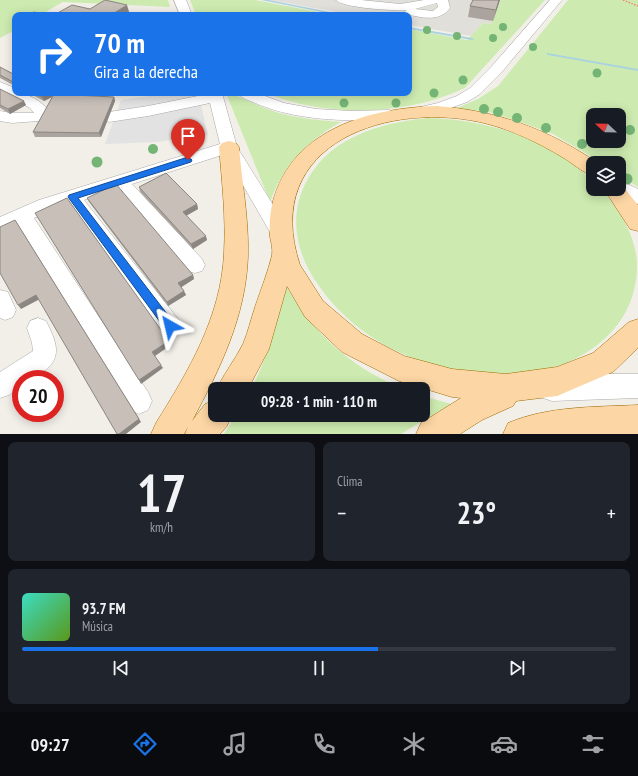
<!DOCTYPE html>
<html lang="es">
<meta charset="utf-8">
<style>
:root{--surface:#171b24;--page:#20242c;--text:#f1f3f6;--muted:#9ea1a6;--line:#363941;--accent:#1a73e8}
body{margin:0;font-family:"PT Sans Narrow",sans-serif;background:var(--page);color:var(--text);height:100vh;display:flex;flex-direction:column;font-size:15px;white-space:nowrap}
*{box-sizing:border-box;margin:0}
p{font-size:13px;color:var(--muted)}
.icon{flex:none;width:22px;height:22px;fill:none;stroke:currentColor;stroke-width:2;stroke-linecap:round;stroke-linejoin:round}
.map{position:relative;height:434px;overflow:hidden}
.panel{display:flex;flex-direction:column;gap:8px;padding:8px;background:#0d0f14;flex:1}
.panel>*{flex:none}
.top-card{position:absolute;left:12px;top:12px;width:400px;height:84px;border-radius:8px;box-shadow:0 2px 10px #0003;background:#1a73e8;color:#fff;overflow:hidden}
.needle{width:26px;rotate:292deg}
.fabs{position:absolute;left:586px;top:108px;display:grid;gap:8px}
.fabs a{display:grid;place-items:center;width:40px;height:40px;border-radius:8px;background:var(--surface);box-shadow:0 2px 10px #0003;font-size:20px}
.speed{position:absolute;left:12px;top:370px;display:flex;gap:8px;font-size:20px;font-weight:700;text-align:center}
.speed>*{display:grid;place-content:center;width:52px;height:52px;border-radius:50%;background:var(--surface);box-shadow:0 2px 10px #0003;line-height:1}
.speed .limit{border:6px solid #d22;background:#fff;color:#111}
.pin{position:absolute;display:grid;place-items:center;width:34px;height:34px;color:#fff;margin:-41px -17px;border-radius:50% 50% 50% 0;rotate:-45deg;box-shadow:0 0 4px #0007}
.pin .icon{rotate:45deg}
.me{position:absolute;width:44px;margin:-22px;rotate:323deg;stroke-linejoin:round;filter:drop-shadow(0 0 3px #0008)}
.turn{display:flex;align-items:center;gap:14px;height:84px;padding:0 16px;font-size:18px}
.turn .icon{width:52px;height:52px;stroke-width:2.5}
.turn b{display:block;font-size:28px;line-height:34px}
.big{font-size:30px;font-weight:600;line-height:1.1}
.panel .widget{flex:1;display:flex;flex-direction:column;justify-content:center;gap:6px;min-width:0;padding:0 14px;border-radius:8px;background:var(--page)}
.panel .dial{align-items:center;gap:0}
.dial b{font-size:52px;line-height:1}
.song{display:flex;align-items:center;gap:12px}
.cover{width:48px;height:48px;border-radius:6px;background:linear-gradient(135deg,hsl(170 70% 55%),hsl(90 70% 35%))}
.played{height:4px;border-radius:2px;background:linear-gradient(90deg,var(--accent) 60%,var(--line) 60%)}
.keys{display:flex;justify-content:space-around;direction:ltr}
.heat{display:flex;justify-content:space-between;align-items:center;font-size:22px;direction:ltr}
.panel .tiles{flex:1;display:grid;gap:8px;grid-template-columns:1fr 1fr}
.widget:last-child{grid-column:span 2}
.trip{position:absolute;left:208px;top:382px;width:222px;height:40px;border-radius:8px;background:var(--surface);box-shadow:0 2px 10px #0003;font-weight:600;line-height:40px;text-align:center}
.menu{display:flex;height:64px;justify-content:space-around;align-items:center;background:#090b0e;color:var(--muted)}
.menu .icon{width:28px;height:28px}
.menu .on{color:var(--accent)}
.menu b{font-size:18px;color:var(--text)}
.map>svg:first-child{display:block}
</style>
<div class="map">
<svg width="638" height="434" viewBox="0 0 638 434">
<rect width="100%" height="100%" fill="#f2efe9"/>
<!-- airport -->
<path fill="#e1dfda" d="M 270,0 L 501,0 L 491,24 L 483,23 L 471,36 L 409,25 L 409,15 L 354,15 Z"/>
<!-- grass -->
<path fill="#cdebb0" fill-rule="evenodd" d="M 0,0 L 168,0 L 170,7 L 63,2 L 40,15 L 15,15 L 15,30 L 0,38 Z
M 190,0 L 255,0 L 334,15 L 196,15 Z
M 501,0 L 545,0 L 465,88 C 405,116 327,118 266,93 L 409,93 L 409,29 L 467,40 L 483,23 L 491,24 Z
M 568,0 L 638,0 L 638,187 L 619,174 L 619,163 L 602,163 L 553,134 L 518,121 L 489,112 L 457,108 L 478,99 L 498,86 ZM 593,115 L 619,115 L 619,141 L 593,141 Z
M 226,93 C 234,93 259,106 270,110 C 292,118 317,120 341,122 C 306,142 284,164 270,202 Z
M 428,118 C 489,120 548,138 593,181 L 593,189 L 603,190 C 619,211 636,235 637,264 C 638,335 571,374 508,375 C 437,377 360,346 319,286 C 299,259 289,223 302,191 C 323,139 377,123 428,118 Z
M 284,282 C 311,332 351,368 404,389 L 251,389 C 269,356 278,319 284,282 Z
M 423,396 L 451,404 L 401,434 L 224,434 L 236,415 L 423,415 Z"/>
<!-- parking -->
<path fill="#e2e2e2" d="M 172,93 L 198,93 L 208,135 L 157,142 L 105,144 L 121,100 Z"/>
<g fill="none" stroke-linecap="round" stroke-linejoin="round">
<!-- stream -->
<path fill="#aad3df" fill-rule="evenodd" d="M 261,0 L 269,0 L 345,15 L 337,15 Z
M 409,27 L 472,38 L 474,39 L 472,40 L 409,29 Z
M 547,53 L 638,69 L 638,71 L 548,55 L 547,55 Z"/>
<!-- minor casing -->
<g stroke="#a9a9a9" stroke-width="1">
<path id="minor" d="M 174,0 L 186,0 L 192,15 L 180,15 Z
M 336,0 L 361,0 L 400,4 L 424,0 L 448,0 L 450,8 C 440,22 421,18 407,14 L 405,12 L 406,10 C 395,11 343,8 336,0 ZM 437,3 L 438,7 L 433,11 L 415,9 Z
M 550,0 L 562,0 L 501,73 L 480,94 L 467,102 L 448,109 L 417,117 L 412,115 L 409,112 L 412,109 L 438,103 L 457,96 L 470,88 L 491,67 Z
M 0,82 L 15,88 L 15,93 C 31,93 45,104 54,117 L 51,120 L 12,123 L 0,121 L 0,111 L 12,113 L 34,113 L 30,108 L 0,92 Z
M 208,93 L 222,93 L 237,147 L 288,229 L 291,234 L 288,239 L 281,242 L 274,239 L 225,154 L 132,184 L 202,259 L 205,265 L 202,271 L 195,273 L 188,271 L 116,189 L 84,200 L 178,319 L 181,326 L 178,333 L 170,336 L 162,333 L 68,205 L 34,218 L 148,392 L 152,401 L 148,410 L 139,414 L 130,410 L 18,225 L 0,232 L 0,217 L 39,200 L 220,144 L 210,103 L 148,116 L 109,122 L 104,120 L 101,117 L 104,114 L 109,112 L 148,106 L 208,94 Z
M 238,93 L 257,93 L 284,103 L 316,109 L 352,111 L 389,110 L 394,112 L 397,115 L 394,118 L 389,120 C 344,121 295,121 253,102 C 248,100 241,98 238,93 Z
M 619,180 L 638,189 L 638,204 L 632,202 L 613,190 L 612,189 L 619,189 Z
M 0,290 L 8,292 L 16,310 L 13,317 L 5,320 L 0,318 Z
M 38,318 L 46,321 C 55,339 64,357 44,371 C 35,376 31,379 21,379 L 21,386 L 9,395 L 0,398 L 0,372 L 33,351 L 32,343 L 27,328 L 30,321 Z
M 606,374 L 638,374 L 638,398 L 552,401 L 543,398 L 539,389 L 543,380 L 552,377 Z"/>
</g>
<!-- major casing -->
<g stroke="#a06b00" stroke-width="1">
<path id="major" d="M 437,106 C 499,111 547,129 598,163 L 593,163 L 593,176 C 581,172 573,163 562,157 C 539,143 514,131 488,124 C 392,99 259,142 300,265 L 323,301 L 362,334 L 404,356 L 452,369 L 506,374 L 557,367 L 593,353 L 629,322 L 638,319 L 638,348 L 613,372 L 557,396 L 516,401 L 513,406 L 482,420 L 460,434 L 416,434 L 421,423 L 461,398 L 452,397 L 399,381 L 342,352 L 305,317 L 287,286 L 269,349 L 248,389 L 217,389 C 224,373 235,360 243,344 C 248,332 251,319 255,307 C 261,289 268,272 272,255 C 273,249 271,242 270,237 C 269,225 270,212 273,201 C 293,128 371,108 437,106 Z
M 229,141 L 236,143 L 239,147 C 242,183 249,219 248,256 C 246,316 220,369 192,421 L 205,404 L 215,400 L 215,415 L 231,415 L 227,426 L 220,434 L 185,434 L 188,427 L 184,434 L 151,434 L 156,423 C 189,370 221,317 224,253 C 226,218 222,182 219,147 L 222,143 Z
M 619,183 L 621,184 L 638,205 L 638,231 L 630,229 L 604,189 L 619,189 Z
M 638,405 L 638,434 L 503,434 L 508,423 C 548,406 595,407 638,405 Z"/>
</g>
<!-- path -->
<path stroke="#fa8072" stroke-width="1.5" stroke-dasharray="1.5 1.5" stroke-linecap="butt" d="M 623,0 L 638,6"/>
<!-- minor -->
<use href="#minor" fill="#fff" fill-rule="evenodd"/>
<!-- major -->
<use href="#major" fill="#fcd6a4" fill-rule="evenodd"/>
</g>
<!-- trees -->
<g fill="#74b475">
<circle cx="503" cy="27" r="4"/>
<circle cx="427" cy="30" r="4"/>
<circle cx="457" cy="36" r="4"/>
<circle cx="493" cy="38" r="4"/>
<circle cx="533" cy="47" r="4"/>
<circle cx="597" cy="73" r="4.5"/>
<circle cx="463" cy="80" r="4.5"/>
<circle cx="434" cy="93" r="4.5"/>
<circle cx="344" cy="103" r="4.5"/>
<circle cx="396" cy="103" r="4.5"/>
<circle cx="484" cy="109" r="5"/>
<circle cx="498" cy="112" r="5"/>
<circle cx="517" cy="118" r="5"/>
<circle cx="546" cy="128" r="5"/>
<circle cx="630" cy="130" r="5"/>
<circle cx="582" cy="144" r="5"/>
<circle cx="153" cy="149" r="5"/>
<circle cx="97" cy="162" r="5.5"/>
<circle cx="627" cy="179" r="5.5"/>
</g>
<!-- wall -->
<path fill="#aba49e" d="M 500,0 L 493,21 L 468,17 L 470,6 Z
M 0,67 L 15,75 L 15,86 L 0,78 Z
M 0,89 L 26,105 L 10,114 L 0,108 Z
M 29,93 L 50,93 L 52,97 L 44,101 Z
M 114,97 L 115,101 L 101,137 L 35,137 L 33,132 Z
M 139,187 L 197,204 L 198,209 L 186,216 L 207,240 L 193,249 L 140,192 Z
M 87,198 L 193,275 L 194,279 L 181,287 L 186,295 L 168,306 L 89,202 Z"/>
<!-- shaded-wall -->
<path fill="#8b8681" d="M 499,0 L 500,0 L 493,21 L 496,10 Z
M 127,5 L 130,15 L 111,15 Z
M 49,93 L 50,93 L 52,97 L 44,101 L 42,97 Z
M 114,97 L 115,101 L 101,137 L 99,133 Z
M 24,101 L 26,105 L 10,114 L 8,109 Z
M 197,204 L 198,209 L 184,217 L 183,212 Z
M 15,220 L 141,422 L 126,434 L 119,434 Z
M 206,236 L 207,240 L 193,249 L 191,244 Z
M 193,275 L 194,279 L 180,288 L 178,283 Z
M 184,291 L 186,295 L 168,306 L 167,302 Z
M 36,295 L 40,299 L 21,309 L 18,305 Z
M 169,341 L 171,345 L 155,356 L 152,352 Z
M 161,365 L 163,368 L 141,384 L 139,380 Z"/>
<!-- building -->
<path fill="#c7bfb8" stroke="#8b8681" d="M 105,0 L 127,5 L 111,15 L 54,15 L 72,5 L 90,9 Z
M 473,0 L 499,0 L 496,10 L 470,6 Z
M 34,12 L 46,15 L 28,15 Z
M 0,67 L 15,75 L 15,83 L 0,75 Z
M 0,89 L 24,101 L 8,109 L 0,105 Z
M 35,93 L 49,93 L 42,97 Z
M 54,94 L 114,97 L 99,133 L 33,132 Z
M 166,173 L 197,204 L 183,212 L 206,236 L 191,244 L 139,187 Z
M 116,184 L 193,275 L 178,283 L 184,291 L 167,302 L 87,198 Z
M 67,198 L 169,341 L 152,352 L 161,365 L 139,380 L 35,213 Z
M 15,220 L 139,419 L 119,434 L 117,434 L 36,295 L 18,305 L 0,273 L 0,227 Z"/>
<!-- route -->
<path fill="#1a73e8" stroke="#114b97" d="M 188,157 L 192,160 L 191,162 L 78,198 L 174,323 L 176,326 L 174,330 L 170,331 L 166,330 L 68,197 L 69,195 Z"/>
</svg>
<div class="fabs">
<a><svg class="needle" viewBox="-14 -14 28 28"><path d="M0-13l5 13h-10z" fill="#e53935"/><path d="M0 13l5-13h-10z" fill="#9ea1a6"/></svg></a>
<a><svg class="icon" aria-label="layers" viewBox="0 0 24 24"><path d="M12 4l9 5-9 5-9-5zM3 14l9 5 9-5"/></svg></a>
</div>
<div class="speed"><div class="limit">20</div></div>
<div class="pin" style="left:188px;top:160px;background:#d93025"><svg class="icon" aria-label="arrive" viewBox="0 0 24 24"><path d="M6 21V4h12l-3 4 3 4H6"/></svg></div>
<svg class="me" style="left:170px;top:326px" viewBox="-20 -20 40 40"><path d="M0-17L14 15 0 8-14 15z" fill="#1a73e8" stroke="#fff" stroke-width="4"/></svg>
<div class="trip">09:28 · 1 min · 110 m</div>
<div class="top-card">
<div class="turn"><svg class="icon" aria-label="right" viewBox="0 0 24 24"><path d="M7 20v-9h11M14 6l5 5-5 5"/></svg><div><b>70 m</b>Gira a la derecha</div></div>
</div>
</div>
<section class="panel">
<div class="tiles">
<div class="widget dial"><b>17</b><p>km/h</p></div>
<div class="widget"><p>Clima</p>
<div class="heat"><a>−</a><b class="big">23°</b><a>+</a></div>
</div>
<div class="widget">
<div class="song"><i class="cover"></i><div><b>93.7 FM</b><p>Música</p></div></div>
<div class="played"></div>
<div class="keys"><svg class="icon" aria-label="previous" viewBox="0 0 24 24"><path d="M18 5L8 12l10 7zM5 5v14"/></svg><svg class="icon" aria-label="pause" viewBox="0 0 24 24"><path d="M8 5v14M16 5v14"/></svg><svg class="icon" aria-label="next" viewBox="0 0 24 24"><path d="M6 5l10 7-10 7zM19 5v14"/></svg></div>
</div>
</div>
</section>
<nav class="menu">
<b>09:27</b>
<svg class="icon on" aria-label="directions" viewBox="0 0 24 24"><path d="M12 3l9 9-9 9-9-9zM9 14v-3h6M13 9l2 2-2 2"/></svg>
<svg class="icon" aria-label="music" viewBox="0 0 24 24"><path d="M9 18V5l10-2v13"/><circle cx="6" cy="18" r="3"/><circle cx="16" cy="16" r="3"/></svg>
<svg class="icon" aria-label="phone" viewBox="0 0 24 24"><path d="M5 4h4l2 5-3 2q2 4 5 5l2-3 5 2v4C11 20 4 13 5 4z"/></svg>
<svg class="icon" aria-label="climate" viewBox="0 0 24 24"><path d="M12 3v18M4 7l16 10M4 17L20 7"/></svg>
<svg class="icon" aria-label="car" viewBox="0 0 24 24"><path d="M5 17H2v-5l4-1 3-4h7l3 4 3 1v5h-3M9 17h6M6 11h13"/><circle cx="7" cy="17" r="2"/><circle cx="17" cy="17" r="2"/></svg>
<svg class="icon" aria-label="filters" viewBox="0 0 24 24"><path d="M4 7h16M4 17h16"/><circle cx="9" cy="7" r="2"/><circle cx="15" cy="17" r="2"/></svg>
</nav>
